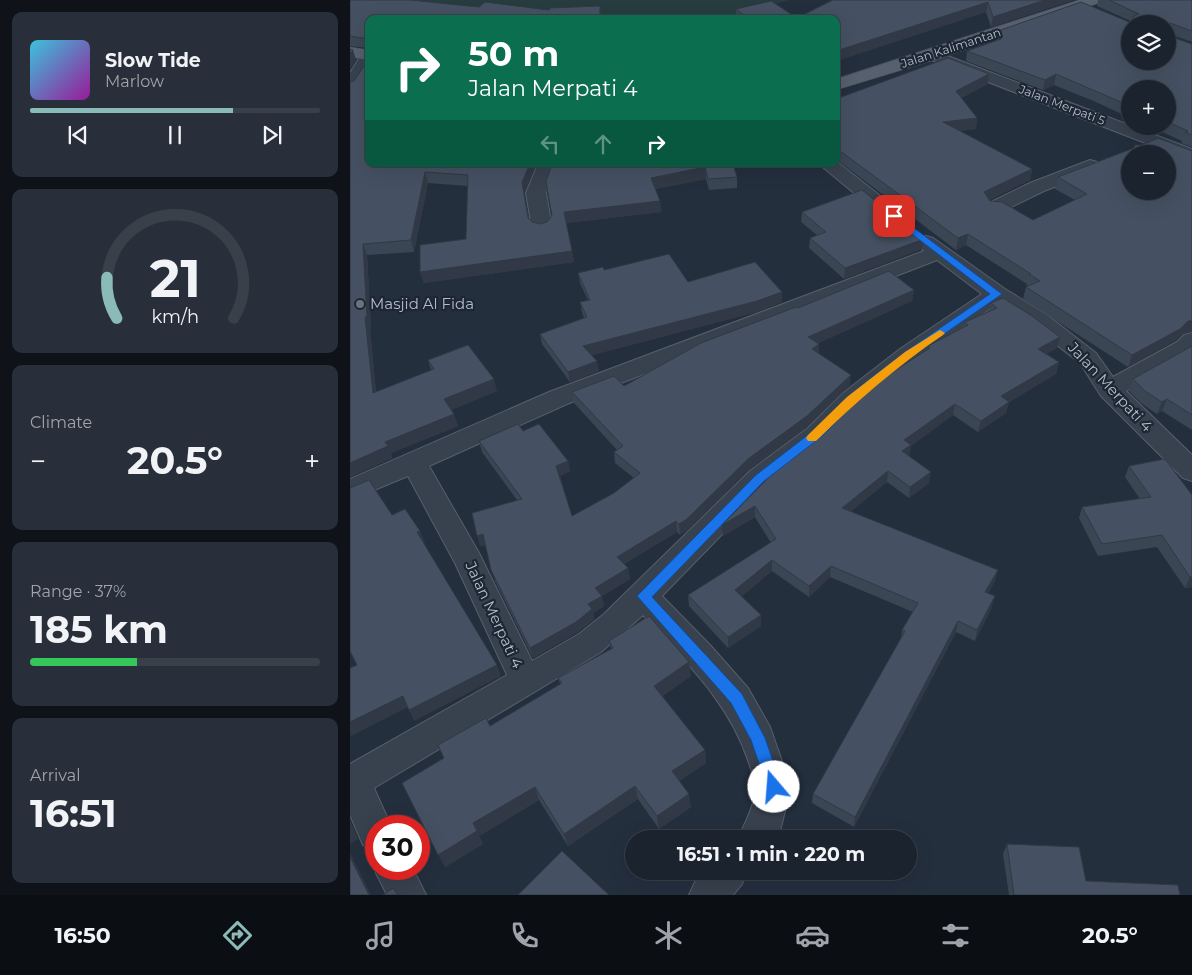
<!DOCTYPE html>
<meta charset="utf-8">
<style>
:root{--surface:#1b232e;--page:#282f3a;--text:#f1f3f6;--muted:#a0a4aa;--line:#39404a;--accent:#8bbbb9}
body{margin:0;font-family:Montserrat,sans-serif;background:var(--page);color:var(--text);height:100vh;display:flex;flex-direction:column;font-size:19px;white-space:nowrap}
*{box-sizing:border-box;margin:0}
p{font-size:16px;color:var(--muted)}
.icon{flex:none;width:28px;height:28px;fill:none;stroke:currentColor;stroke-width:2;stroke-linecap:round;stroke-linejoin:round}
.map{position:relative;flex:1;overflow:hidden}
.sheet{display:flex;flex-direction:column;gap:12px;padding:12px;background:#0f1319;width:350px}
.sheet>*{flex:none}
.hud{position:absolute;left:15px;top:15px;width:475px;height:152px;border-radius:10px;box-shadow:0 5px 20px #0002,0 0 0 1px var(--line);background:#0b6e4f;color:#fff;overflow:hidden}
.tools{position:absolute;left:771px;top:15px;display:grid;gap:10px}
.tools a{display:grid;place-items:center;width:55px;height:55px;border-radius:50%;background:var(--surface);box-shadow:0 5px 20px #0002,0 0 0 1px var(--line);font-size:25px}
.speed{position:absolute;left:15px;top:815px;display:flex;gap:10px;font-size:25px;font-weight:700;text-align:center}
.speed>*{display:grid;place-content:center;width:65px;height:65px;border-radius:50%;background:var(--surface);box-shadow:0 5px 20px #0002,0 0 0 1px var(--line);line-height:1}
.speed .limit{border:8px solid #d22;background:#fff;color:#111}
.pin{position:absolute;display:grid;place-items:center;width:42px;height:42px;color:#fff;margin:-21px;border-radius:10px;box-shadow:0 2px 8px #0006}
.me{position:absolute;width:55px;margin:-28px;rotate:342deg;stroke-linejoin:round;filter:drop-shadow(0 0 4px #0008)}
.turn{display:flex;align-items:center;gap:18px;height:105px;padding:0 20px;font-size:22px}
.turn .icon{width:65px;height:65px;stroke-width:2.5}
.turn b{display:block;font-size:35px;line-height:42px}
.lanes{display:flex;align-items:center;height:48px;padding:0 20px;background:#0003;justify-content:center;gap:25px;direction:ltr}
.lanes .off{opacity:.35}
.big{font-size:38px;font-weight:700;line-height:1.1}
.sheet .tile{flex:1;display:flex;flex-direction:column;justify-content:center;gap:8px;min-width:0;padding:0 18px;border-radius:10px;background:var(--page)}
.sheet .dial{align-items:center;gap:0}
.dial svg{height:130px;overflow:visible;fill:none;stroke:var(--line);stroke-width:7;stroke-linecap:round;text-anchor:middle}
.dial text{fill:var(--text);stroke:none}
.song{display:flex;align-items:center;gap:15px}
.cover{width:60px;height:60px;border-radius:8px;background:linear-gradient(135deg,hsl(190 70% 55%),hsl(300 70% 35%))}
.played{height:5px;border-radius:2px;background:linear-gradient(90deg,var(--accent) 70%,var(--line) 70%)}
.keys{display:flex;justify-content:space-around;direction:ltr}
.heat{display:flex;justify-content:space-between;align-items:center;font-size:28px;direction:ltr}
.charge{height:8px;border-radius:4px;background:linear-gradient(90deg,#34c759 37%,var(--line) 0)}
.trip{position:absolute;left:275px;top:830px;width:292px;height:50px;border-radius:25px;background:var(--surface);box-shadow:0 5px 20px #0002,0 0 0 1px var(--line);font-weight:700;line-height:50px;text-align:center}
.tab-bar{display:flex;height:80px;justify-content:space-around;align-items:center;background:#0b0e12;color:var(--muted)}
.tab-bar .icon{width:35px;height:35px}
.tab-bar .on{color:var(--accent)}
.tab-bar b{font-size:22px;color:var(--text)}
main{display:flex;flex:1;min-height:0}
.map>svg:first-child{display:block}
</style>
<main>
<section class="sheet">
<div class="tile">
<div class="song"><i class="cover"></i><div><b>Slow Tide</b><p>Marlow</p></div></div>
<div class="played"></div>
<div class="keys"><svg class="icon" aria-label="previous" viewBox="0 0 24 24"><path d="M18 5L8 12l10 7zM5 5v14"/></svg><svg class="icon" aria-label="pause" viewBox="0 0 24 24"><path d="M8 5v14M16 5v14"/></svg><svg class="icon" aria-label="next" viewBox="0 0 24 24"><path d="M6 5l10 7-10 7zM19 5v14"/></svg></div>
</div>
<div class="tile dial"><svg viewBox="0 0 100 80">
<path d="M14 69A42 42 0 1 1 86 69"/>
<path d="M14 69A42 42 0 0 1 8 44" stroke="#8bbbb9"/>
<text x="50" y="56" font-size="32" font-weight="700">21</text>
<text x="50" y="72" font-size="11">km/h</text>
</svg></div>
<div class="tile"><p>Climate</p>
<div class="heat"><a>−</a><b class="big">20.5°</b><a>+</a></div>
</div>
<div class="tile"><p>Range · 37%</p><b class="big">185 km</b><div class="charge"></div></div>
<div class="tile"><p>Arrival</p><b class="big">16:51</b></div>
</section>
<div class="map">
<svg width="842" height="895" viewBox="0 0 842 895">
<rect width="100%" height="100%" fill="#242f3e"/>
<!-- green -->
<path fill="#263c3f" d="M 54,0 L 439,0 L 377,19 L 235,19 Z"/>
<g fill="none" stroke-linecap="round" stroke-linejoin="round">
<!-- minor casing -->
<g stroke="#565f6c" stroke-width="2">
<path id="minor" d="M 19,50 L 19,69 L 6,91 L 0,92 L 0,73 L 13,52 Z
M 582,50 L 842,149 L 842,161 L 576,58 L 574,55 L 576,52 Z
M 740,160 L 747,162 L 750,166 L 747,170 L 694,191 L 653,211 L 646,213 L 639,211 L 636,207 L 639,203 L 680,183 Z
M 486,161 L 547,209 L 550,213 L 547,217 L 540,219 L 533,217 L 469,164 L 486,164 Z
M 188,164 L 206,164 L 196,193 L 202,228 L 199,232 L 192,234 L 185,232 L 182,228 L 176,193 Z
M 576,236 L 583,238 L 655,289 L 697,315 L 746,353 L 763,377 L 827,342 L 834,335 L 842,333 L 842,353 L 776,391 L 842,455 L 842,481 L 833,478 L 751,396 L 730,363 L 681,325 L 647,304 L 566,359 L 510,406 L 476,440 L 420,485 L 312,596 L 360,645 L 398,688 L 420,727 L 441,787 L 428,839 L 388,839 C 395,822 404,807 406,789 C 407,781 401,771 399,763 C 380,703 335,661 293,615 L 251,652 L 24,788 L 41,826 L 26,826 L 26,851 L 13,845 L 0,815 L 0,764 L 157,675 L 105,563 L 58,476 L 0,500 L 0,479 L 199,392 L 574,251 L 566,242 L 569,238 ZM 587,260 L 632,294 L 550,349 L 492,394 L 458,428 L 400,471 L 254,614 L 229,634 L 182,661 L 129,553 L 79,466 L 217,404 Z
M 26,865 L 26,869 L 63,869 L 76,895 L 37,895 L 24,869 Z
M 354,871 L 397,871 L 392,884 L 383,895 L 339,895 L 345,882 Z"/>
</g>
<!-- primary casing -->
<g stroke="#414a57" stroke-width="1">
<path id="primary" d="M 729,0 L 752,0 L 749,3 L 588,59 L 486,90 L 486,79 Z
M 0,47 L 19,50 L 19,60 L 0,57 Z"/>
</g>
<!-- minor -->
<use href="#minor" fill="#38414e" fill-rule="evenodd"/>
<!-- primary -->
<use href="#primary" fill="#56606e" fill-rule="evenodd"/>
</g>
<!-- wall -->
<path fill="#3b4654" d="M 0,0 L 199,10 L 250,6 L 251,19 L 19,19 L 187,164 L 174,193 L 179,218 L 182,222 L 189,224 L 197,222 L 202,216 L 196,182 L 383,164 L 387,177 L 387,188 L 359,190 L 356,179 L 305,189 L 310,201 L 311,212 L 216,223 L 224,262 L 74,283 L 70,272 L 116,239 L 118,186 L 78,183 L 64,252 L 17,255 L 21,329 L 20,329 L 26,392 L 81,370 L 78,360 L 147,391 L 101,410 L 108,426 L 41,453 L 42,458 L 0,477 L 4,81 L 18,60 L 18,48 L 0,46 Z
M 483,0 L 723,0 L 641,27 L 636,12 L 486,61 L 386,17 L 386,9 L 447,18 Z
M 748,0 L 842,0 L 842,42 L 819,34 L 819,36 L 842,44 L 842,147 L 831,143 L 832,141 L 799,126 L 818,126 L 818,89 L 780,89 L 780,118 L 746,102 L 704,85 L 693,90 L 616,61 L 617,51 L 646,40 L 648,31 L 783,23 L 783,22 L 747,6 Z
M 638,84 L 611,98 L 627,118 L 626,129 L 609,131 L 682,169 L 680,180 L 639,200 L 640,201 L 683,220 L 725,200 L 705,189 L 708,177 L 842,151 L 842,332 L 834,333 L 826,340 L 778,367 L 673,299 L 676,287 L 677,284 L 616,245 L 606,250 L 486,159 L 486,99 Z
M 452,212 L 572,249 L 494,279 L 459,248 L 460,238 L 467,235 L 451,222 Z
M 254,270 L 338,282 L 432,302 L 407,312 L 242,355 L 249,371 L 220,382 L 192,344 L 190,334 L 234,318 L 232,312 L 230,302 L 238,300 L 230,283 L 228,273 Z
M 564,290 L 562,301 L 468,343 L 469,354 L 500,385 L 457,427 L 399,470 L 337,530 L 330,535 L 327,532 L 274,564 L 278,568 L 280,579 L 252,596 L 254,606 L 243,613 L 244,619 L 228,632 L 183,658 L 145,581 L 136,545 L 130,546 L 167,500 L 132,452 L 129,441 L 173,431 L 218,461 L 220,471 L 210,476 L 222,516 L 264,493 L 284,478 L 265,463 L 264,452 L 267,450 L 224,403 L 222,392 L 274,386 L 448,308 Z
M 641,303 L 707,348 L 696,354 L 709,362 L 706,374 L 659,402 L 656,413 L 628,432 L 603,415 L 561,446 L 559,456 L 579,483 L 559,498 L 537,482 L 501,511 L 645,581 L 638,593 L 642,607 L 625,641 L 606,632 L 504,827 L 462,803 L 463,794 L 551,639 L 552,630 L 563,612 L 480,577 L 459,597 L 422,571 L 392,596 L 411,626 L 378,648 L 339,606 L 338,595 L 421,543 L 405,517 L 373,536 L 478,430 L 577,350 L 578,346 L 614,327 L 615,322 L 639,312 Z
M 842,346 L 842,430 L 812,411 L 807,414 L 791,403 L 779,391 L 783,379 Z
M 815,459 L 842,587 L 835,588 L 807,547 L 748,556 L 729,518 L 732,507 L 790,499 L 775,477 L 779,466 Z
M 259,641 L 341,676 L 312,696 L 355,750 L 356,763 L 329,781 L 341,807 L 309,829 L 288,799 L 218,846 L 189,800 L 129,836 L 133,844 L 95,867 L 94,758 L 88,745 L 140,726 L 210,684 L 208,678 L 261,649 Z
M 657,844 L 736,881 L 830,895 L 659,895 L 653,854 Z"/>
<!-- shaded-wall -->
<path fill="#303945" d="M 695,0 L 723,0 L 641,27 L 643,17 Z
M 638,2 L 636,12 L 486,61 L 486,51 Z
M 3,50 L 6,60 L 0,70 L 0,54 Z
M 639,74 L 638,84 L 604,101 L 606,91 Z
M 706,74 L 704,85 L 693,90 L 695,80 Z
M 627,118 L 626,129 L 591,133 L 593,122 Z
M 180,164 L 187,164 L 174,193 L 172,182 Z
M 355,167 L 356,179 L 302,190 L 301,178 Z
M 682,169 L 680,180 L 632,203 L 634,192 Z
M 75,172 L 78,183 L 64,252 L 61,240 Z
M 310,201 L 311,212 L 216,223 L 214,212 Z
M 618,234 L 616,245 L 606,250 L 608,238 Z
M 574,239 L 572,249 L 494,279 L 495,268 Z
M 13,244 L 17,255 L 21,329 L 20,329 L 27,405 L 23,393 L 15,317 Z
M 222,251 L 224,262 L 74,283 L 70,272 Z
M 564,290 L 562,301 L 458,348 L 458,337 Z
M 432,292 L 432,302 L 407,312 L 235,357 L 233,346 Z
M 838,321 L 842,321 L 842,332 L 834,333 L 826,340 L 778,367 L 782,355 Z
M 710,337 L 707,348 L 686,360 L 688,349 Z
M 469,344 L 469,355 L 462,349 Z
M 247,361 L 249,371 L 220,382 L 218,372 Z
M 709,362 L 706,374 L 648,408 L 651,396 Z
M 501,375 L 500,385 L 457,427 L 399,470 L 337,530 L 330,535 L 329,524 L 398,459 Z
M 144,379 L 147,391 L 98,411 L 94,399 Z
M 817,399 L 812,411 L 807,414 L 812,402 Z
M 659,402 L 656,413 L 628,432 L 631,421 Z
M 605,404 L 603,415 L 561,446 L 560,456 L 552,451 L 554,440 Z
M 104,414 L 108,426 L 41,453 L 42,458 L 0,477 L 0,463 L 35,442 Z
M 218,461 L 220,471 L 209,477 L 206,466 Z
M 538,471 L 537,482 L 492,519 L 492,508 Z
M 581,472 L 579,483 L 559,498 L 560,487 Z
M 405,506 L 405,517 L 373,536 L 372,525 Z
M 326,521 L 327,532 L 269,567 L 267,557 Z
M 70,531 L 75,543 L 72,544 L 67,532 Z
M 133,534 L 136,545 L 130,546 L 127,536 Z
M 422,560 L 422,571 L 386,601 L 385,590 Z
M 481,566 L 480,577 L 459,597 L 459,586 Z
M 278,568 L 280,579 L 251,597 L 252,596 L 254,606 L 243,613 L 244,619 L 228,632 L 183,658 L 180,648 L 238,604 L 245,588 Z
M 648,570 L 645,581 L 633,603 L 635,592 Z
M 840,577 L 842,577 L 842,587 L 835,588 Z
M 645,596 L 642,607 L 625,641 L 627,630 Z
M 411,615 L 411,626 L 378,648 L 378,637 Z
M 608,621 L 606,632 L 504,827 L 505,817 Z
M 339,662 L 341,676 L 306,699 L 304,686 Z
M 147,665 L 151,676 L 64,721 L 59,710 Z
M 53,696 L 58,707 L 1,736 L 0,734 L 0,722 Z
M 355,750 L 356,763 L 324,785 L 322,771 Z
M 285,786 L 288,799 L 218,846 L 214,834 Z
M 185,787 L 189,800 L 129,836 L 133,844 L 95,867 L 88,855 L 123,823 Z
M 339,794 L 341,807 L 309,829 L 307,816 Z
M 0,820 L 8,839 L 0,844 Z
M 0,853 L 21,895 L 19,895 L 0,857 Z"/>
<!-- building -->
<path fill="#455162" stroke="#303945" fill-rule="evenodd" d="M 0,0 L 60,0 L 129,7 L 135,2 L 199,10 L 200,8 L 250,6 L 250,19 L 19,19 L 19,164 L 180,164 L 172,182 L 178,218 L 182,222 L 189,224 L 197,222 L 202,216 L 196,182 L 202,164 L 383,164 L 387,177 L 358,179 L 355,167 L 301,178 L 310,201 L 214,212 L 222,251 L 70,272 L 70,245 L 116,239 L 118,175 L 75,172 L 61,240 L 13,244 L 17,317 L 15,317 L 23,393 L 84,369 L 78,360 L 118,345 L 144,379 L 94,399 L 104,414 L 35,442 L 38,446 L 0,463 L 0,82 L 4,81 L 18,60 L 18,39 L 0,36 Z
M 483,0 L 695,0 L 643,17 L 638,2 L 486,51 L 486,19 L 378,19 L 394,15 L 386,9 L 421,1 L 447,18 Z
M 759,0 L 842,0 L 842,31 L 820,23 L 819,36 L 842,44 L 842,135 L 835,132 L 838,131 L 818,122 L 818,89 L 780,89 L 780,106 L 706,74 L 695,80 L 617,51 L 651,39 L 648,31 L 731,2 L 784,24 L 784,16 L 789,14 ZM 780,24 L 818,24 L 818,61 L 780,61 Z
M 0,49 L 3,50 L 0,54 Z
M 598,58 L 639,74 L 606,91 L 627,118 L 593,122 L 682,169 L 634,192 L 640,201 L 652,202 L 683,220 L 737,194 L 708,177 L 784,148 L 785,145 L 792,145 L 808,138 L 842,151 L 842,321 L 838,321 L 830,329 L 782,355 L 676,287 L 690,281 L 679,274 L 681,274 L 618,234 L 608,238 L 486,148 L 486,99 ZM 780,154 L 818,154 L 818,191 L 780,191 Z
M 512,190 L 574,239 L 495,268 L 460,238 L 476,232 L 452,212 Z
M 319,254 L 338,282 L 405,262 L 432,292 L 407,301 L 233,346 L 247,361 L 218,372 L 190,334 L 237,317 L 230,302 L 240,300 L 228,273 L 253,267 L 254,270 Z
M 539,271 L 564,290 L 458,337 L 469,344 L 462,349 L 501,375 L 457,416 L 398,459 L 337,519 L 329,524 L 326,521 L 267,557 L 278,568 L 245,588 L 252,596 L 238,604 L 242,609 L 226,622 L 180,648 L 141,570 L 133,534 L 127,536 L 122,513 L 172,499 L 129,441 L 168,424 L 173,431 L 189,424 L 218,461 L 206,466 L 222,516 L 264,493 L 290,473 L 264,452 L 273,446 L 222,392 L 264,376 L 274,386 L 351,343 L 446,307 L 448,308 Z
M 653,298 L 682,316 L 710,337 L 688,349 L 709,362 L 651,396 L 659,402 L 631,421 L 605,404 L 554,440 L 561,445 L 552,451 L 581,472 L 560,487 L 538,471 L 492,508 L 648,570 L 635,592 L 645,596 L 627,630 L 608,621 L 505,817 L 463,794 L 555,631 L 552,630 L 568,603 L 481,566 L 459,586 L 422,560 L 385,590 L 411,615 L 378,637 L 338,595 L 426,539 L 405,506 L 372,525 L 421,475 L 478,430 L 512,396 L 536,376 L 580,348 L 578,346 L 618,325 L 615,322 L 647,308 L 641,303 Z
M 842,346 L 842,415 L 817,399 L 812,402 L 795,391 L 783,379 Z
M 815,459 L 842,495 L 842,577 L 840,577 L 812,535 L 752,544 L 732,507 L 801,497 L 779,466 Z
M 19,480 L 42,515 L 55,509 L 70,531 L 67,532 L 147,665 L 59,710 L 53,696 L 0,722 L 0,668 L 7,665 L 0,651 L 0,488 Z
M 299,616 L 339,662 L 304,686 L 355,750 L 322,771 L 339,794 L 307,816 L 285,786 L 214,834 L 185,787 L 123,823 L 127,831 L 88,855 L 52,783 L 94,758 L 88,745 L 136,718 L 140,726 L 212,683 L 208,678 L 263,648 L 259,641 Z
M 657,844 L 729,847 L 736,881 L 828,885 L 830,895 L 664,895 Z
M 212,851 L 259,895 L 168,895 Z
M 0,857 L 19,895 L 0,895 Z
M 43,888 L 48,895 L 33,895 Z"/>
<!-- route -->
<path fill="#1a73e8" stroke="#114b97" d="M 544,213 L 652,294 L 562,356 L 505,402 L 471,437 L 414,481 L 302,597 L 392,694 L 415,738 L 432,787 L 429,792 L 424,794 L 419,792 L 401,740 L 381,703 L 287,596 L 406,475 L 463,431 L 497,397 L 555,352 L 640,294 L 541,218 L 541,214 Z"/>
<!-- slow -->
<path fill="#f59e0b" d="M 590,330 L 595,333 L 593,335 C 547,366 506,402 466,441 L 458,441 L 456,438 L 458,435 L 497,397 L 555,352 Z"/>
<!-- markers -->
<circle fill="#6b7280" stroke="#1d2633" stroke-width="2" cx="10" cy="304" r="5"/>
<g text-anchor="middle" stroke-width="4.5" stroke-linejoin="round" paint-order="stroke">
<!-- far-street labels -->
<g font-size="12" fill="#b4bcc9" stroke="#1d2633">
<text transform="translate(601 48) rotate(-18)" y="4">Jalan Kalimantan</text>
<text transform="translate(712 105) rotate(21)" y="4">Jalan Merpati 5</text>
</g>
<!-- poi labels -->
<g font-size="15" fill="#b4bcc9" stroke="#1d2633" text-anchor="start">
<text x="20" y="309">Masjid Al Fida</text>
</g>
<!-- street labels -->
<g font-size="15" fill="#b4bcc9" stroke="#1d2633">
<text transform="translate(760 387) rotate(47)" y="5">Jalan Merpati 4</text>
<text transform="translate(144 615) rotate(65)" y="5">Jalan Merpati 4</text>
</g>
</g>
</svg>
<div class="tools">
<a><svg class="icon" aria-label="layers" viewBox="0 0 24 24"><path d="M12 4l9 5-9 5-9-5zM3 14l9 5 9-5"/></svg></a>
<a>+</a>
<a>−</a>
</div>
<div class="speed"><div class="limit">30</div></div>
<div class="pin" style="left:544px;top:216px;background:#d93025"><svg class="icon" aria-label="arrive" viewBox="0 0 24 24"><path d="M6 21V4h12l-3 4 3 4H6"/></svg></div>
<svg class="me" style="left:424px;top:787px" viewBox="-20 -20 40 40"><circle r="19" fill="#fff"/><path d="M0-13L10 11 0 6-10 11z" fill="#1a73e8"/></svg>
<div class="trip">16:51 · 1 min · 220 m</div>
<div class="hud">
<div class="turn"><svg class="icon" aria-label="right" viewBox="0 0 24 24"><path d="M7 20v-9h11M14 6l5 5-5 5"/></svg><div><b>50 m</b>Jalan Merpati 4</div></div>
<div class="lanes"><svg class="icon off" aria-label="left" viewBox="0 0 24 24"><path d="M17 20v-9H6M10 6l-5 5 5 5"/></svg><svg class="icon off" aria-label="ahead" viewBox="0 0 24 24"><path d="M12 20V5M6 11l6-6 6 6"/></svg><svg class="icon" aria-label="right" viewBox="0 0 24 24"><path d="M7 20v-9h11M14 6l5 5-5 5"/></svg></div>
</div>
</div>
</main>
<nav class="tab-bar">
<b>16:50</b>
<svg class="icon on" aria-label="directions" viewBox="0 0 24 24"><path d="M12 3l9 9-9 9-9-9zM9 14v-3h6M13 9l2 2-2 2"/></svg>
<svg class="icon" aria-label="music" viewBox="0 0 24 24"><path d="M9 18V5l10-2v13"/><circle cx="6" cy="18" r="3"/><circle cx="16" cy="16" r="3"/></svg>
<svg class="icon" aria-label="phone" viewBox="0 0 24 24"><path d="M5 4h4l2 5-3 2q2 4 5 5l2-3 5 2v4C11 20 4 13 5 4z"/></svg>
<svg class="icon" aria-label="climate" viewBox="0 0 24 24"><path d="M12 3v18M4 7l16 10M4 17L20 7"/></svg>
<svg class="icon" aria-label="car" viewBox="0 0 24 24"><path d="M5 17H2v-5l4-1 3-4h7l3 4 3 1v5h-3M9 17h6M6 11h13"/><circle cx="7" cy="17" r="2"/><circle cx="17" cy="17" r="2"/></svg>
<svg class="icon" aria-label="filters" viewBox="0 0 24 24"><path d="M4 7h16M4 17h16"/><circle cx="9" cy="7" r="2"/><circle cx="15" cy="17" r="2"/></svg>
<b>20.5°</b>
</nav>
